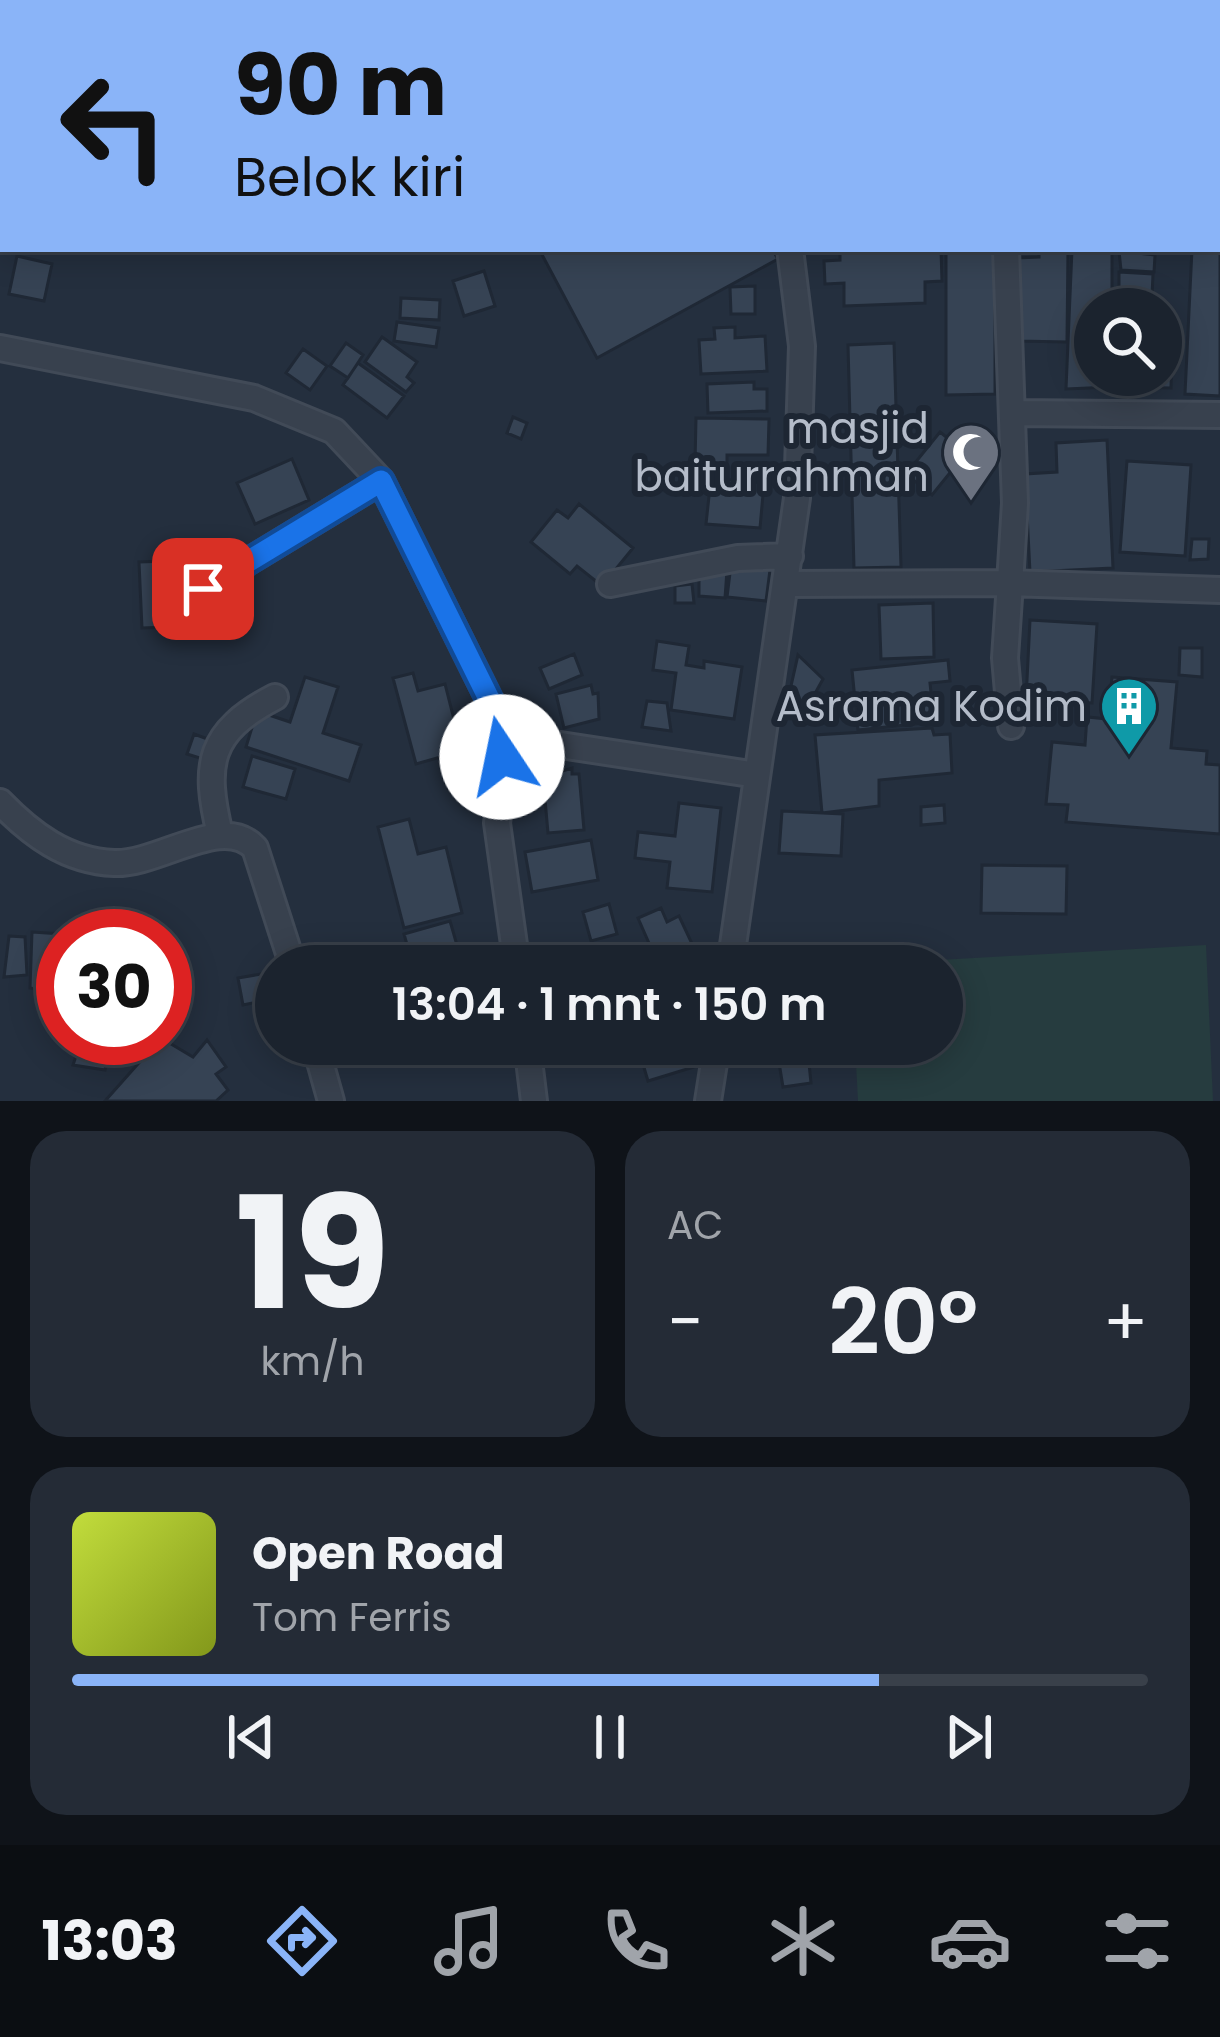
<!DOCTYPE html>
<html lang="id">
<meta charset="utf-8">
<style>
:root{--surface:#1b232e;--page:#242b36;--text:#f1f3f6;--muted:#a0a4aa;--line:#39404a;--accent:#8ab4f8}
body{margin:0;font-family:Poppins,sans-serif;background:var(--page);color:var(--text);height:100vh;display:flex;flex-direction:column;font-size:45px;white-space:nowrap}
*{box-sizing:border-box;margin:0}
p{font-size:39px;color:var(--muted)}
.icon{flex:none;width:66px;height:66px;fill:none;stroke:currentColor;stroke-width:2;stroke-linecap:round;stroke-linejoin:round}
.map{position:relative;height:1101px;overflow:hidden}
.drawer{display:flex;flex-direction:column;gap:30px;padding:30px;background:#0f1319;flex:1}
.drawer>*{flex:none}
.guide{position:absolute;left:0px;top:0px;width:1221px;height:252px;box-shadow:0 6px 30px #0003,0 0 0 3px var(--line);background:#8ab4f8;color:#111;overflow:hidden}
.controls{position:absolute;left:1074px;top:288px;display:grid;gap:24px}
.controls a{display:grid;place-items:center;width:108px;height:108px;border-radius:50%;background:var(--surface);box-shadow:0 6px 30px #0003,0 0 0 3px var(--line);font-size:60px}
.speed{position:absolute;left:36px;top:909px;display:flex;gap:24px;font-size:60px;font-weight:700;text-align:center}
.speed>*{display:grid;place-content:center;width:156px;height:156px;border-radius:50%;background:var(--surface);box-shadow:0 6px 30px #0003,0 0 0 3px var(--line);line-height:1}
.speed .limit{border:18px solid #d22;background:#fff;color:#111}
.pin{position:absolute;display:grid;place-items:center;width:102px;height:102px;color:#fff;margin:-51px;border-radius:24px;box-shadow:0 6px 18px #0006}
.me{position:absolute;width:132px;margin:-66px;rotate:349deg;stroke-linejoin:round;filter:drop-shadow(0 0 9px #0008)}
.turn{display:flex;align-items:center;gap:42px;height:252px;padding:0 36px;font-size:54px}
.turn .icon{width:156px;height:156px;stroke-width:2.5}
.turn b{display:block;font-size:84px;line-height:102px}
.big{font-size:90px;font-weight:600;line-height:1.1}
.drawer .widget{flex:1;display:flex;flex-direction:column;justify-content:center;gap:18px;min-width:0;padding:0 42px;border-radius:36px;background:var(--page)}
.drawer .dial{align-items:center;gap:0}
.dial b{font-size:156px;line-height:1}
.song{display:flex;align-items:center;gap:36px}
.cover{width:144px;height:144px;border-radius:18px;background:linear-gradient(135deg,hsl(70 70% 55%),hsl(70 70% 35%))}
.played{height:12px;border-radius:6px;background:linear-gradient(90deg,var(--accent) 75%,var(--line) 75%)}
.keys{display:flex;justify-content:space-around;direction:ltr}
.heat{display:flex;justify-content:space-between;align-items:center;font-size:66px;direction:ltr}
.drawer .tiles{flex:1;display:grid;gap:30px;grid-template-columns:1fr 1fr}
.widget:last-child{grid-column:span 2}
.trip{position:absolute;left:255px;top:945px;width:708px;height:120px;border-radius:60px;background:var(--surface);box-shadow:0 6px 30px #0003,0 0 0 3px var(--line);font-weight:600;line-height:120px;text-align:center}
.dock{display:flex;height:192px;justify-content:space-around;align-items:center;background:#0b0e12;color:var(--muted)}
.dock .icon{width:84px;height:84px}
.dock .selected{color:var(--accent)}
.dock b{font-size:54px;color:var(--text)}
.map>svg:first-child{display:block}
</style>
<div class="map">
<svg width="1220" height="1101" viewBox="0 0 1220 1101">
<rect width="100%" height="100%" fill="#242f3e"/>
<!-- green -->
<path fill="#263c3f" d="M 1206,945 L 1213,1101 L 858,1101 L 855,1044 L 942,1044 L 942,966 L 851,965 Z"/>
<!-- building -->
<path fill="#364354" stroke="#1f2835" stroke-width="3" d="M 833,0 L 911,0 L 833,3 Z
M 1220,163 L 1220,396 L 1185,394 L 1192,249 L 1218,249 Z
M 539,249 L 772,249 L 778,259 L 597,358 Z
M 840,249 L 941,249 L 942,281 L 925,282 L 925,303 L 844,306 L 844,283 L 825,284 L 824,261 L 840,260 Z
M 946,249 L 995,249 L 995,394 L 946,395 Z
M 1039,249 L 1068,249 L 1067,342 L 1018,341 L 1016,258 L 1039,257 Z
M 1072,249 L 1112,249 L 1112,309 L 1095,309 L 1095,375 L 1111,375 L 1111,387 L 1066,389 Z
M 1119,251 L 1155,255 L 1154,272 L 1121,270 Z
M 17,256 L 52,264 L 44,301 L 9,294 Z
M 484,271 L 495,306 L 464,316 L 453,281 Z
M 1119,272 L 1153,274 L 1152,296 L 1119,295 Z
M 755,286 L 755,314 L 731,314 L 730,287 Z
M 401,298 L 440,300 L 439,320 L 400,318 Z
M 397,322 L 439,328 L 436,347 L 394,341 Z
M 735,327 L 735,338 L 765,336 L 767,371 L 701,374 L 699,340 L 715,339 L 714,328 Z
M 382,337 L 417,362 L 407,377 L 414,383 L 406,392 L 365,362 Z
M 1161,339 L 1172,340 L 1171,388 L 1117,387 L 1117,375 L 1161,375 Z
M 346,343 L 363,355 L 348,378 L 330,366 Z
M 894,343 L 901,567 L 854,568 L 848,345 Z
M 303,349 L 327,366 L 310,390 L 286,373 Z
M 358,363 L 404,396 L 387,418 L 343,385 Z
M 754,382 L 754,389 L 767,389 L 767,411 L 708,413 L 707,384 Z
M 513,417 L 527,423 L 521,439 L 507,433 Z
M 696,418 L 769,419 L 768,455 L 727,455 L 727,464 L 695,464 Z
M 940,432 L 966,453 L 932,495 L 906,474 Z
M 1107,440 L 1113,568 L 1030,572 L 1025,474 L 1057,472 L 1056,443 Z
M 292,459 L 309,500 L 255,524 L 237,483 Z
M 1127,461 L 1191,465 L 1185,556 L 1120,552 Z
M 711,478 L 764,483 L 760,528 L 706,524 Z
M 579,504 L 633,548 L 602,586 L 577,566 L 570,574 L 531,542 L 557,510 L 568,518 Z
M 1192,539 L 1209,539 L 1208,559 L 1190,560 Z
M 194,560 L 197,626 L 142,628 L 139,562 Z
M 731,565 L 770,570 L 766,601 L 727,597 Z
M 727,570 L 725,598 L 699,596 L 699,572 Z
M 692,584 L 694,603 L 675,603 L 675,586 Z
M 933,603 L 934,657 L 881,659 L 879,605 Z
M 1030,620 L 1097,624 L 1092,703 L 1026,700 Z
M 657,641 L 689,646 L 686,665 L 704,668 L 704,661 L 742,667 L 734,719 L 671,710 L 676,673 L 653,670 Z
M 1180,648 L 1202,648 L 1202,677 L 1179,675 Z
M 574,654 L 582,675 L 549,689 L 540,668 Z
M 798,655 L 823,679 L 807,708 L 789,695 Z
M 948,660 L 950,681 L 930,683 L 934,722 L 858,730 L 852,670 Z
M 413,673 L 418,691 L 445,684 L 462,751 L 416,764 L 393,678 Z
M 305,677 L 338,687 L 323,733 L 361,745 L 349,781 L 246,747 L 257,711 L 290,722 Z
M 1112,677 L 1177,682 L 1171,748 L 1207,751 L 1206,764 L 1220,765 L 1220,834 L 1066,822 L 1068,805 L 1046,804 L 1052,742 L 1085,745 L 1087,717 L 1108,719 Z
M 591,685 L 593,694 L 598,693 L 599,719 L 564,728 L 556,694 Z
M 647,701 L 667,703 L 671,731 L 642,727 Z
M 932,728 L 934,735 L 950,734 L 952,773 L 879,780 L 879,806 L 822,813 L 815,735 Z
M 194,734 L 213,741 L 206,760 L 187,754 Z
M 252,756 L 295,769 L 286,799 L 243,787 Z
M 572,768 L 572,774 L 579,774 L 584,830 L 548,833 L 543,777 Z
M 679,803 L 721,808 L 712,892 L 667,888 L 670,862 L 635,858 L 638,832 L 675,836 Z
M 944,805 L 945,823 L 921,825 L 921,807 Z
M 782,811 L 843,814 L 841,856 L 779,853 Z
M 409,819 L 418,854 L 446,847 L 462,913 L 404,928 L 378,827 Z
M 591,840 L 598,880 L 532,892 L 525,852 Z
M 982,865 L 1067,866 L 1066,914 L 981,913 Z
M 609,904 L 617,934 L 591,941 L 583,912 Z
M 661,908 L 667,922 L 679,916 L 702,965 L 659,966 L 638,918 Z
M 450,921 L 463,966 L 413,966 L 404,934 Z
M 32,932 L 62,934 L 52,992 L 30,988 Z
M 9,936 L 25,937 L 27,975 L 4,977 Z
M 267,973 L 271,999 L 243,1005 L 238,978 Z
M 82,1038 L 110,1045 L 105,1070 L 73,1065 Z
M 161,1038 L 193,1057 L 207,1040 L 226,1067 L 216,1074 L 228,1090 L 216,1101 L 105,1101 Z
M 637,1044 L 691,1044 L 697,1066 L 648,1081 Z
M 776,1044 L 807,1044 L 811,1083 L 783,1087 Z"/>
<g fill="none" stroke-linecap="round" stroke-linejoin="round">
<!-- minor casing -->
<g stroke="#414a57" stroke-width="30">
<path id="minor" d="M 1003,0 L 1003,3
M 184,3 L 192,0
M 0,39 L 3,39
M 1218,40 L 1220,40
M 0,348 L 254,398 L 334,431 L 381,481 L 508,737 L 497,823 L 517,966
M 1012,413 L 1220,415
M 610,584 L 738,558 L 790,556
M 787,584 L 1010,583 L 1015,503 L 1006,249
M 203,589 L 381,481
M 1011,726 L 1005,658 L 1010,583 L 1220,590
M 508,737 L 757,775
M 0,802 C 31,834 66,861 114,863 C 159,865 223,813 255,848 L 293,966
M 220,834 C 203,764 208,732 275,697
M 730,966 L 797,498 L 802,346 L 790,249
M 315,1044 L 331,1101
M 527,1044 L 534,1101
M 708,1101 L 717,1044"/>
</g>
<!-- minor -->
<use href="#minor" stroke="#38414e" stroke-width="24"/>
</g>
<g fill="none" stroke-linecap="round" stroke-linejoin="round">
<!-- route casing -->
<g stroke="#114b97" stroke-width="30">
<path id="route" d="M 203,589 L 381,481 L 508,737 L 502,757"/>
</g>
<!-- route -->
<use href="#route" stroke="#1a73e8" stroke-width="21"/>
</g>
<!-- icons -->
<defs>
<g id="mosque-pin" transform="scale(3)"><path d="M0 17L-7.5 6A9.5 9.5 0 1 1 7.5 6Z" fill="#6b7280" stroke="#1d2633"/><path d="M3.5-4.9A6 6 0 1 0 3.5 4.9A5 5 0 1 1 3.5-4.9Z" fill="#fff"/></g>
<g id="building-pin" transform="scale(3)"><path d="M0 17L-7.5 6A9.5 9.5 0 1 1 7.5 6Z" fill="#0f9aa8" stroke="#1d2633"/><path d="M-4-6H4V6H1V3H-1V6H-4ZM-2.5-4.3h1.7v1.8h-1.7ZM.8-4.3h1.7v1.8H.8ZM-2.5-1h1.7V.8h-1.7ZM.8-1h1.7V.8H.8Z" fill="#fff"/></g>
</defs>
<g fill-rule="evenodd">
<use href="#mosque-pin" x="971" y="452"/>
<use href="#building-pin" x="1129" y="706"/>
</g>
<g text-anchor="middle" stroke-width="12" stroke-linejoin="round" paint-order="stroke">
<!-- poi labels -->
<g font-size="42" fill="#b4bcc9" stroke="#1d2633" text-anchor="end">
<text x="929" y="443">masjid<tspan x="929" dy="48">baiturrahman</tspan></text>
<text x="1087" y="721">Asrama Kodim</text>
</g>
</g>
</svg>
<div class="controls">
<a><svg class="icon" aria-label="search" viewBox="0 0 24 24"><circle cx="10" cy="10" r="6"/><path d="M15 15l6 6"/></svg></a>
</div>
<div class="speed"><div class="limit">30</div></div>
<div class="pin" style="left:203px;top:589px;background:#d93025"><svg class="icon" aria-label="arrive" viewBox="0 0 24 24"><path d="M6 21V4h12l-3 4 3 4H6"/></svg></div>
<svg class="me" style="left:502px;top:757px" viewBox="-20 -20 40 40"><circle r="19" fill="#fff"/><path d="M0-13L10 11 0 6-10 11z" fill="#1a73e8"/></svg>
<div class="trip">13:04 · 1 mnt · 150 m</div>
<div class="guide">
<div class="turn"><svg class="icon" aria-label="left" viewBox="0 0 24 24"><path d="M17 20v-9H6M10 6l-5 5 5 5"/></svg><div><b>90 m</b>Belok kiri</div></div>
</div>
</div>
<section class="drawer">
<div class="tiles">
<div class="widget dial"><b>19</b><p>km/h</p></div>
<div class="widget"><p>AC</p>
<div class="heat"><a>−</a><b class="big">20°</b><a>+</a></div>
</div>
<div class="widget">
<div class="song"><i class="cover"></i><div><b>Open Road</b><p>Tom Ferris</p></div></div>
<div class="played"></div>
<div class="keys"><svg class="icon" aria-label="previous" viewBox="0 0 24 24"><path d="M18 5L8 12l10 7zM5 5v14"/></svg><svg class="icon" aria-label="pause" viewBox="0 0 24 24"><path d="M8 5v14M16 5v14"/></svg><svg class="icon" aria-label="next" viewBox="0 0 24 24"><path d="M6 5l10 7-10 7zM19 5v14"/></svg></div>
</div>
</div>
</section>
<nav class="dock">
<b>13:03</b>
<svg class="icon selected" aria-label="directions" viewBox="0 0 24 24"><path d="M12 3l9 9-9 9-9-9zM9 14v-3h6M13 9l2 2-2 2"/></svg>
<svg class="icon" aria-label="music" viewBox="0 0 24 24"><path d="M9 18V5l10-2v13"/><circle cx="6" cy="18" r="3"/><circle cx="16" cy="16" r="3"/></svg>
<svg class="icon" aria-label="phone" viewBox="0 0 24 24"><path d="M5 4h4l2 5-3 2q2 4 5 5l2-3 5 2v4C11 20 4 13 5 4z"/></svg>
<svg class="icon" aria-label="climate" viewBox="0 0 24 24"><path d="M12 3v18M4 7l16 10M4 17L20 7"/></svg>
<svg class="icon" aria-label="car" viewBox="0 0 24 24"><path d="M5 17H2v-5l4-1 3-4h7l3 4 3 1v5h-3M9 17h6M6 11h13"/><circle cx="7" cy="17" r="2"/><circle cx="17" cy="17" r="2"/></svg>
<svg class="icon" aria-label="filters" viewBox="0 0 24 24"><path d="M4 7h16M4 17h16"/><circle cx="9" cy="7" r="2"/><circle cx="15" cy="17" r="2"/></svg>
</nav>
